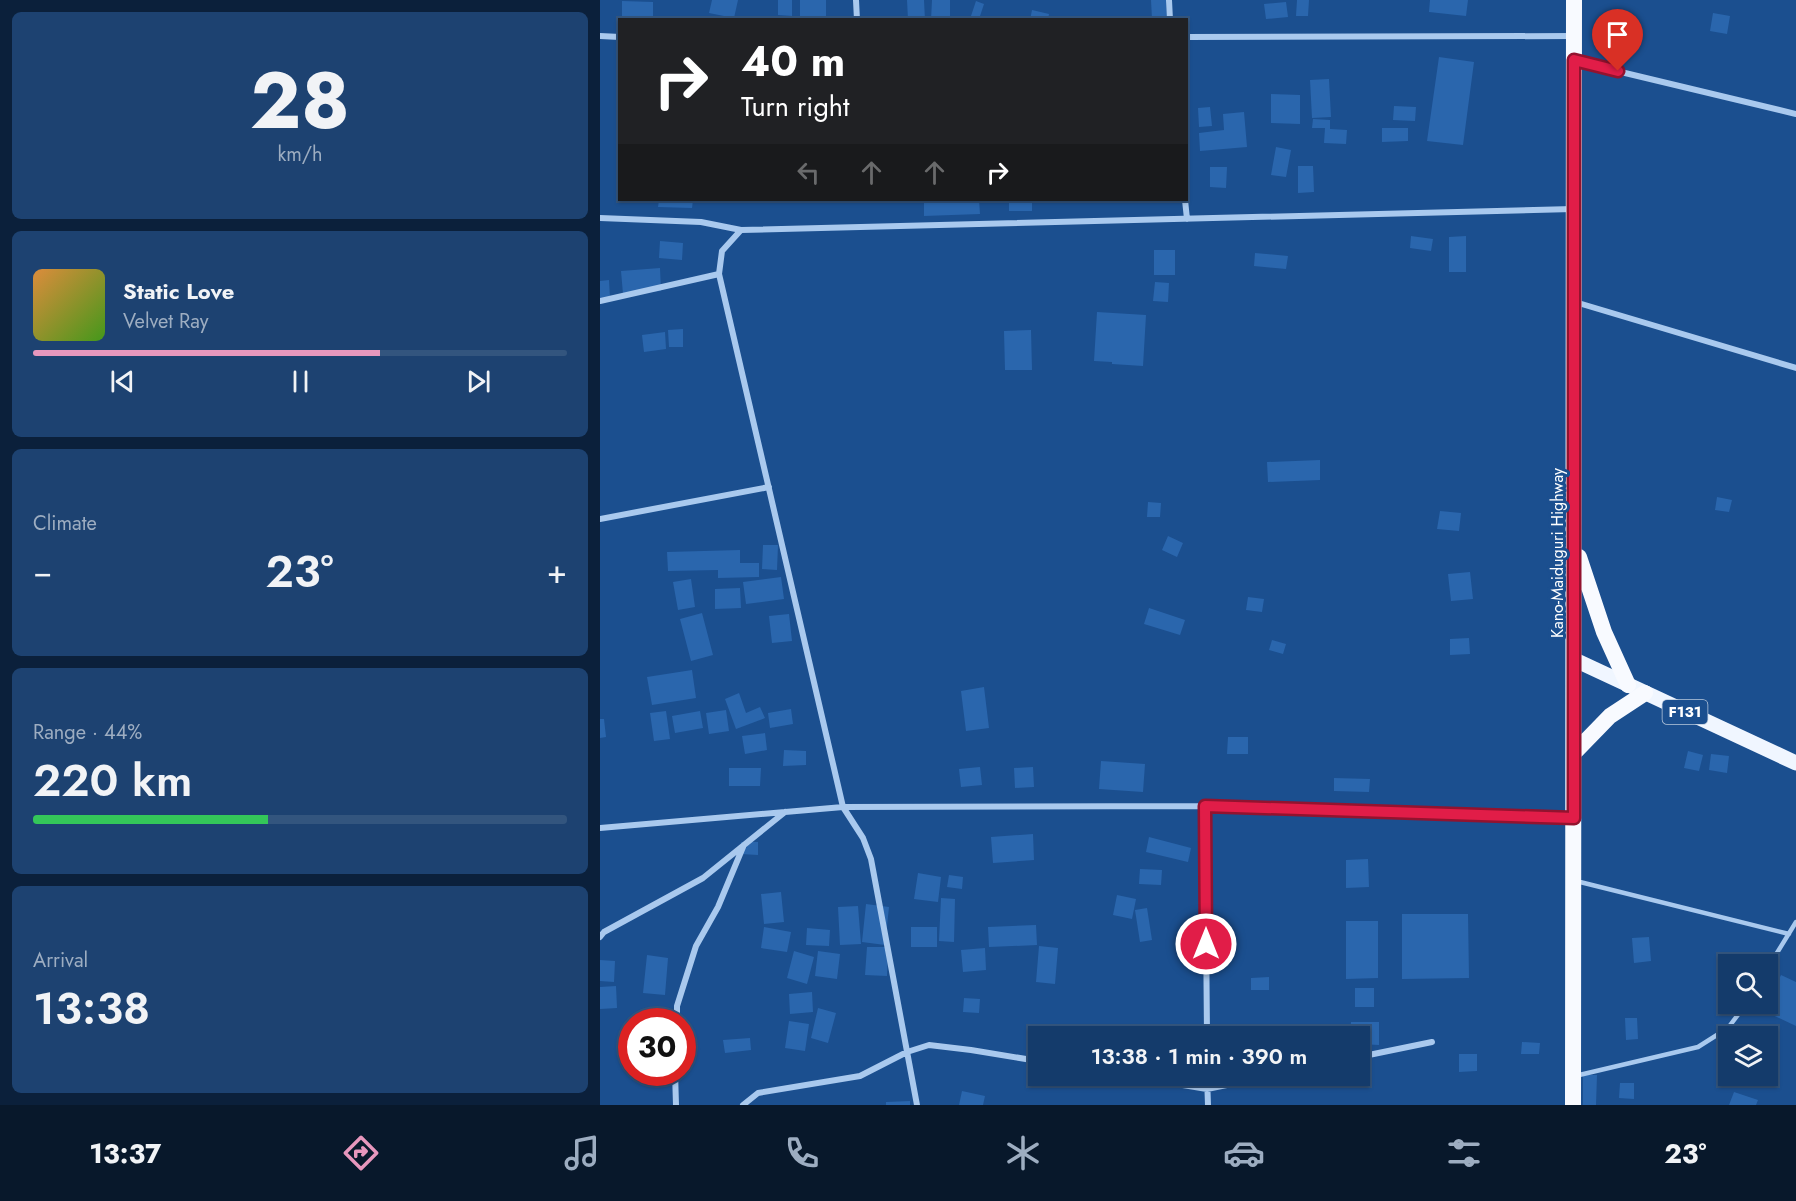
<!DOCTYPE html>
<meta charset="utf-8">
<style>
:root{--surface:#143b6b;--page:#1d4271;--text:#f1f3f6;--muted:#9dadc1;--line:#33557e;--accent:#e797bd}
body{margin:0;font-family:Jost,sans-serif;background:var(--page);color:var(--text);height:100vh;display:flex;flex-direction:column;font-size:22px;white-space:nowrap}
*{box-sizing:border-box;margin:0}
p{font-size:20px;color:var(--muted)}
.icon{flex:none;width:33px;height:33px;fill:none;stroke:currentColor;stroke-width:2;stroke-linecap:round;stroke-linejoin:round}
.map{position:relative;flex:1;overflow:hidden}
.drawer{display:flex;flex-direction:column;gap:12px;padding:12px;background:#0b203b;width:600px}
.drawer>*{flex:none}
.banner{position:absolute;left:18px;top:18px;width:570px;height:183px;border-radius:0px;box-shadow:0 2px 4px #0004,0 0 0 2px var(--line);background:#202124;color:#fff;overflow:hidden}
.tools{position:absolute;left:1118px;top:954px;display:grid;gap:12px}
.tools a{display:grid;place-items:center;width:60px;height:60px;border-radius:0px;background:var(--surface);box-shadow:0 2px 4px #0004,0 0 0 2px var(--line);font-size:30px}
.speed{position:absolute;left:18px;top:1008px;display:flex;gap:12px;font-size:30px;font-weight:700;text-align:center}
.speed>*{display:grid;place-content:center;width:78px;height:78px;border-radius:50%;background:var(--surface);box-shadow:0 2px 4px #0004,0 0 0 2px var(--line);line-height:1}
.speed .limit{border:9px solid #d22;background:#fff;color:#111}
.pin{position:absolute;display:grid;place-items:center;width:51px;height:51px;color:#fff;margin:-62px -26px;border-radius:50% 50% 50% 0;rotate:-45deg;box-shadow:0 0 6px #0007}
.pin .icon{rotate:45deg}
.me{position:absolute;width:66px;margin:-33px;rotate:0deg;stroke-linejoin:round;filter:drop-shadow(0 0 4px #0008)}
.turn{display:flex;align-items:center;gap:21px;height:126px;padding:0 24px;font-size:27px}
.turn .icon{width:78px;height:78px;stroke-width:2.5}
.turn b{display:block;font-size:42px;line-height:51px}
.lanes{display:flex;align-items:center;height:57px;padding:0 24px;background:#0003;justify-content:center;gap:30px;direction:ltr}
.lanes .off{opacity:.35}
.big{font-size:45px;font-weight:600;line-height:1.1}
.drawer .card{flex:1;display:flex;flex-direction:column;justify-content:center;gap:9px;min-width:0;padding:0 21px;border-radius:9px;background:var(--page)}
.drawer .dial{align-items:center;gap:0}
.dial b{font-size:78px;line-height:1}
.song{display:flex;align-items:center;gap:18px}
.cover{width:72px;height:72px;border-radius:9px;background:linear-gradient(135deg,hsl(30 70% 55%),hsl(100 70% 35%))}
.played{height:6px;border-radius:3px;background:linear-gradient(90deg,var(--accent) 65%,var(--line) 65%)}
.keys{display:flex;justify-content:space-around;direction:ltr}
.heat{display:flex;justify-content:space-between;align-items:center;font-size:33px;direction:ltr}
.charge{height:9px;border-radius:4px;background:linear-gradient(90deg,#34c759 44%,var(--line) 0)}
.trip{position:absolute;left:428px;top:1026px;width:342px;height:60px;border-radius:0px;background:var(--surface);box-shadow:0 2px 4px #0004,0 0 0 2px var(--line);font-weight:600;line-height:60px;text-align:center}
.tab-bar{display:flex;height:96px;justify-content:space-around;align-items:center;background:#08182b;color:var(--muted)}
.tab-bar .icon{width:42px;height:42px}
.tab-bar .current{color:var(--accent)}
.tab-bar b{font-size:27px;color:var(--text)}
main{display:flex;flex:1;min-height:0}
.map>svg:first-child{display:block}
</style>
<main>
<section class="drawer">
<div class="card dial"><b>28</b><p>km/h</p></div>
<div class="card">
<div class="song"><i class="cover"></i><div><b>Static Love</b><p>Velvet Ray</p></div></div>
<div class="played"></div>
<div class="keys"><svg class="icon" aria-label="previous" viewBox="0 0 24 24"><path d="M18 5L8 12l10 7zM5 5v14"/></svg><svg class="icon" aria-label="pause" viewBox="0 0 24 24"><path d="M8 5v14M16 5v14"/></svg><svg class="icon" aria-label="next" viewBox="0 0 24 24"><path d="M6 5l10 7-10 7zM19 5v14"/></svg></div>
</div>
<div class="card"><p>Climate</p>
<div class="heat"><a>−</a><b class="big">23°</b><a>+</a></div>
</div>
<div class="card"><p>Range · 44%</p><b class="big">220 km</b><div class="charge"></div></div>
<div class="card"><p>Arrival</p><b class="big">13:38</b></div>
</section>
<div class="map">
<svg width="1196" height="1105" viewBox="0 0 1196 1105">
<rect width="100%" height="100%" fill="#1b4f8f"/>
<!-- building -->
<path fill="#2a66ad" d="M 112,0 L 138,0 L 134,18 L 109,13 Z
M 178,0 L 192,0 L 192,16 L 178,15 Z
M 200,0 L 226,0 L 226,20 L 200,20 Z
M 307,0 L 324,0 L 325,20 L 308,20 Z
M 332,0 L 350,0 L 350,20 L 331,20 Z
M 551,0 L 566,0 L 567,18 L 552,19 Z
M 697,0 L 709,0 L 708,16 L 696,16 Z
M 830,0 L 868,0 L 866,16 L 829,12 Z
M 22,1 L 53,2 L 53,18 L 22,17 Z
M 376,1 L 384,4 L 379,19 L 371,16 Z
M 686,2 L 688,17 L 666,19 L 664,4 Z
M 432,10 L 449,14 L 448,20 L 430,20 Z
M 1113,13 L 1130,16 L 1127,34 L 1110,31 Z
M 839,57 L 874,62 L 863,145 L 827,141 Z
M 729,79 L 731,117 L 712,118 L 710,80 Z
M 671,94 L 700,95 L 700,124 L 671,123 Z
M 794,106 L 816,107 L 815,121 L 793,120 Z
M 610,107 L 612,126 L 599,127 L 598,108 Z
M 644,112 L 647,147 L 600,151 L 599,133 L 624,130 L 623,114 Z
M 713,119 L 730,120 L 730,129 L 747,130 L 746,144 L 724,143 L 725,128 L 712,128 Z
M 782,128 L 808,128 L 808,141 L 782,142 Z
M 676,147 L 691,150 L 686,177 L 671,175 Z
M 698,166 L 713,166 L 714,192 L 698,193 Z
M 610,167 L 627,167 L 626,188 L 610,187 Z
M 59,200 L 93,200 L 92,208 L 58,207 Z
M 324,200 L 379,200 L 380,214 L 324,216 Z
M 409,200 L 432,200 L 432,211 L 409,211 Z
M 811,236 L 833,239 L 831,251 L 810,248 Z
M 866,236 L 866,272 L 849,272 L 849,237 Z
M 60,241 L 83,243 L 82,260 L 59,258 Z
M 554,250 L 575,250 L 575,275 L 554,275 Z
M 655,253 L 688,256 L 686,269 L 654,266 Z
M 60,268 L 61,291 L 23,294 L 21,271 Z
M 9,280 L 10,298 L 0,299 L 0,281 Z
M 555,282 L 569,283 L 568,302 L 553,301 Z
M 497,312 L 546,315 L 543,366 L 512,364 L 512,362 L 494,361 Z
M 83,329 L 83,347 L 69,347 L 68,330 Z
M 431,330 L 432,370 L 405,370 L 404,331 Z
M 65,332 L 66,349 L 44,352 L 42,335 Z
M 720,460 L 720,480 L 668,482 L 667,462 Z
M 1117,497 L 1132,500 L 1129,512 L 1115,510 Z
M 548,502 L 561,503 L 560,517 L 547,517 Z
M 840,511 L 861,513 L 859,531 L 837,529 Z
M 568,536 L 583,543 L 577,557 L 562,550 Z
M 163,545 L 178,545 L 177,570 L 162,569 Z
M 140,550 L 140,563 L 159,563 L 159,577 L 118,578 L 118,570 L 68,571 L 67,552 Z
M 870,572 L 873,599 L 851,601 L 848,574 Z
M 181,577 L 184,599 L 146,604 L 143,582 Z
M 91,579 L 95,607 L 78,610 L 73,582 Z
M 140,588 L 141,608 L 115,609 L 115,589 Z
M 648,597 L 664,599 L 662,612 L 646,610 Z
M 549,608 L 585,620 L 580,635 L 544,624 Z
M 102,613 L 113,655 L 91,661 L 80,619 Z
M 189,614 L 192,641 L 172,643 L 169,616 Z
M 869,638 L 870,654 L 850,655 L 850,639 Z
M 672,640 L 686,644 L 683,654 L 669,650 Z
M 92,670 L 96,698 L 52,705 L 47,677 Z
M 384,687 L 389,728 L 366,731 L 361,691 Z
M 139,693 L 146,713 L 160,707 L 165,718 L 136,729 L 125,699 Z
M 191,709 L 193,724 L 170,728 L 168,713 Z
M 126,710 L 129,731 L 109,734 L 106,713 Z
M 66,711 L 70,739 L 54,741 L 50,713 Z
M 100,711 L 103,728 L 75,733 L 72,716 Z
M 0,719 L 4,719 L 6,737 L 0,738 Z
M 165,733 L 167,750 L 145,754 L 142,736 Z
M 628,737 L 648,737 L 648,754 L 627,754 Z
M 184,750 L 206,751 L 206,765 L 183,766 Z
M 1088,751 L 1103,755 L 1099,771 L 1084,768 Z
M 1111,754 L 1129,756 L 1127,773 L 1109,770 Z
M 501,761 L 545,764 L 543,792 L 499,789 Z
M 380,767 L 382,785 L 361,787 L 359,769 Z
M 433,767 L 434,787 L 415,788 L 414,768 Z
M 129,768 L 161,768 L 160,786 L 129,786 Z
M 734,778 L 770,779 L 769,792 L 734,791 Z
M 433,834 L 434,860 L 393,863 L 391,837 Z
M 549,837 L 591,848 L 588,862 L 546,852 Z
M 141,842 L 158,842 L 158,855 L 141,854 Z
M 768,859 L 769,887 L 746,888 L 746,860 Z
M 540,869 L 562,870 L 561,885 L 539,884 Z
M 318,873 L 341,877 L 338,902 L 314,899 Z
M 349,875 L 363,877 L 362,889 L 347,887 Z
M 181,892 L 184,922 L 164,924 L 161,894 Z
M 517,895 L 536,899 L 532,919 L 513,915 Z
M 341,898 L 355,899 L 354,942 L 339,941 Z
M 266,904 L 289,907 L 285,945 L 262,942 Z
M 258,906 L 261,944 L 240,945 L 238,907 Z
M 547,908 L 552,940 L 540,942 L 535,910 Z
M 802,914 L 868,914 L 869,978 L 802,979 Z
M 746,921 L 778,921 L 778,978 L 746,979 Z
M 436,925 L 437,945 L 389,947 L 388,927 Z
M 164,927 L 191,932 L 187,952 L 161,948 Z
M 311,927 L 337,927 L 337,947 L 311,947 Z
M 207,928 L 230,930 L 229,946 L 206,945 Z
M 1049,937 L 1051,961 L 1034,963 L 1032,938 Z
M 439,946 L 458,948 L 455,984 L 436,982 Z
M 267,947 L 288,947 L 287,976 L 265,975 Z
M 385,948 L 386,970 L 363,972 L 361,950 Z
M 194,951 L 214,957 L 207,984 L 187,978 Z
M 218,951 L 240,954 L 237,979 L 215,976 Z
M 47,955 L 68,958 L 65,995 L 43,993 Z
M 0,960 L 15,961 L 14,982 L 0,981 Z
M 1181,975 L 1196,982 L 1196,1026 L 1164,1011 Z
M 669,977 L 669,990 L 651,990 L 651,978 Z
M 16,986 L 17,1008 L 0,1009 L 0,987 Z
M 755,988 L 774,988 L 774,1007 L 755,1007 Z
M 212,992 L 213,1012 L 190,1014 L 189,994 Z
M 364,998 L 380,999 L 379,1013 L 363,1012 Z
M 218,1008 L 236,1013 L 228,1043 L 211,1038 Z
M 1025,1018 L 1037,1018 L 1038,1039 L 1026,1040 Z
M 189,1021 L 209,1024 L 205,1051 L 185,1048 Z
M 751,1022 L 779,1022 L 779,1045 L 759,1044 L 759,1036 L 750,1036 Z
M 493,1025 L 513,1028 L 512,1035 L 492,1032 Z
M 748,1025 L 748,1036 L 721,1036 L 720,1026 Z
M 150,1038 L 151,1050 L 125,1053 L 123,1040 Z
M 922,1042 L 940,1043 L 939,1054 L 921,1054 Z
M 859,1054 L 877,1054 L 877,1071 L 859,1072 Z
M 983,1075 L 997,1075 L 996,1105 L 983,1105 Z
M 1020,1083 L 1034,1083 L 1034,1099 L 1019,1098 Z
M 362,1091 L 385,1096 L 383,1105 L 359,1105 Z
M 1134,1092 L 1158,1100 L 1156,1105 L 1129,1105 Z
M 310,1101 L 310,1105 L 286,1105 L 286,1102 Z"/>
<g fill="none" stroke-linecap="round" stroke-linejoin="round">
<!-- service -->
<path stroke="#a9c9ee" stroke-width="4.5" d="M 976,881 L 1189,934
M 1167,969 L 1196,922
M 975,1076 L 1098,1047 L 1128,1028 L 1146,1004"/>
<!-- minor -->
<path stroke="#a9c9ee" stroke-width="6" d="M 256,0 L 257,20
M 569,0 L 570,20
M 0,36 L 20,37
M 586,37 L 973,36
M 975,61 L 1196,114
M 585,200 L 587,219
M 0,218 L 101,222 L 141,230
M 0,301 L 119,274
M 975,302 L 1196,368
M 0,519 L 169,487
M 605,806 L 607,1036
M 0,828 L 243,807 L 605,806 L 971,817
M 0,937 L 4,932 L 103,878 L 185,812
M 77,1022 L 77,1006 L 96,946 L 118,907 L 143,847
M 759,1057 L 832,1042
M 75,1072 L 76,1105
M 528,1076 L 607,1089 L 671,1076
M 607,1076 L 608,1105
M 143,1105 L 158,1093 L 260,1076 L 307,1052 L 329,1045 L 371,1050 L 438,1061
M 317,1105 L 271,859 L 263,838 L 243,807 L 119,274 L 122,251 L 141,230 L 973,209"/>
<!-- primary -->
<path stroke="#f0f6ff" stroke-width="15" d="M 975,660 L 1196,763"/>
<!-- trunk -->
<path stroke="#f8faff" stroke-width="16" d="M 979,557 L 1004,632 L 1028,685
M 974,753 L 1010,716 L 1045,693
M 973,1105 L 974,0"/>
</g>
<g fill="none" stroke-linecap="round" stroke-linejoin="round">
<!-- route casing -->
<g stroke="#92132f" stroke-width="15">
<path id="route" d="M 606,944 L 605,806 L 974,818 L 974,60 L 1018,71"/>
</g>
<!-- route -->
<use href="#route" stroke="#e11d48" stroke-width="10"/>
</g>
<g text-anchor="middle" stroke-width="6" stroke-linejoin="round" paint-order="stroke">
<!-- shield labels -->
<rect fill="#1b4f8f" stroke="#bbcadd" stroke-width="1.5" x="1062.5" y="700" width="45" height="24" rx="4.5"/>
<g font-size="15" font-weight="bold" fill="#fff">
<text x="1085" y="717">F131</text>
</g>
<!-- street labels -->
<g font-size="16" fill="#fff" stroke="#1b4f8f">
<text transform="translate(957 553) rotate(-90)" y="6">Kano-Maiduguri Highway</text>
</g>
</g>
</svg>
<div class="tools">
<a><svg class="icon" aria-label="search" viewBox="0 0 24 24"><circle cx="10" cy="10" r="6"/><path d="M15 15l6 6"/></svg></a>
<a><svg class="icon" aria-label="layers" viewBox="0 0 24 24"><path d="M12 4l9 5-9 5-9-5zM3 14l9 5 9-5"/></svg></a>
</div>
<div class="speed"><div class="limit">30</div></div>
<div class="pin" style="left:1018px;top:71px;background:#d93025"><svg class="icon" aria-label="arrive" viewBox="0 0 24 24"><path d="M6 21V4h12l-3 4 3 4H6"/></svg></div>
<svg class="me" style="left:606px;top:944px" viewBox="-20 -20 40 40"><circle r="17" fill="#e11d48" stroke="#fff" stroke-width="3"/><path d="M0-11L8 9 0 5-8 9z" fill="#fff"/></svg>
<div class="trip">13:38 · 1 min · 390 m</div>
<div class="banner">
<div class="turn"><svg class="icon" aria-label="right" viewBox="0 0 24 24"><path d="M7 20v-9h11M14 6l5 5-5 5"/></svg><div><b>40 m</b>Turn right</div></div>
<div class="lanes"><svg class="icon off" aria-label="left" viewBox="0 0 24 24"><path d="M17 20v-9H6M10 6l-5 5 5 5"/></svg><svg class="icon off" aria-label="ahead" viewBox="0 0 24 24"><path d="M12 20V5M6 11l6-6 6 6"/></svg><svg class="icon off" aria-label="ahead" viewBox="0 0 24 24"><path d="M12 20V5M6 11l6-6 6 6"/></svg><svg class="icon" aria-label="right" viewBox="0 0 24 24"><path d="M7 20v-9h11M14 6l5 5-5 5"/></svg></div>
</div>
</div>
</main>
<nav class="tab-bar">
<b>13:37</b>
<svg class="icon current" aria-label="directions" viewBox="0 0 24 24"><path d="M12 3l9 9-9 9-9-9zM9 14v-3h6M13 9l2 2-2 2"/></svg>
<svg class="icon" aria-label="music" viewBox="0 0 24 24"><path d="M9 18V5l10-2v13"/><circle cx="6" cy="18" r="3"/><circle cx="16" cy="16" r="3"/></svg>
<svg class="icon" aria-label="phone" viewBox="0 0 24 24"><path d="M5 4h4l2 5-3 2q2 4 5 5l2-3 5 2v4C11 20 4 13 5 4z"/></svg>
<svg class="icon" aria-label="climate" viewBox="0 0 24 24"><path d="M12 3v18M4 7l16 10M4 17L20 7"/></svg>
<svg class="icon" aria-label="car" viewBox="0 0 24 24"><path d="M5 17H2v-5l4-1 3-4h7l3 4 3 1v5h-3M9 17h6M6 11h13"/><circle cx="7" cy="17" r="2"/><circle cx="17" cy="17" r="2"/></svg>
<svg class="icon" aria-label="filters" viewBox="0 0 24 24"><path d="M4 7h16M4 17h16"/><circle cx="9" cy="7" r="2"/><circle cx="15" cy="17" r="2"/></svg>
<b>23°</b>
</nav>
